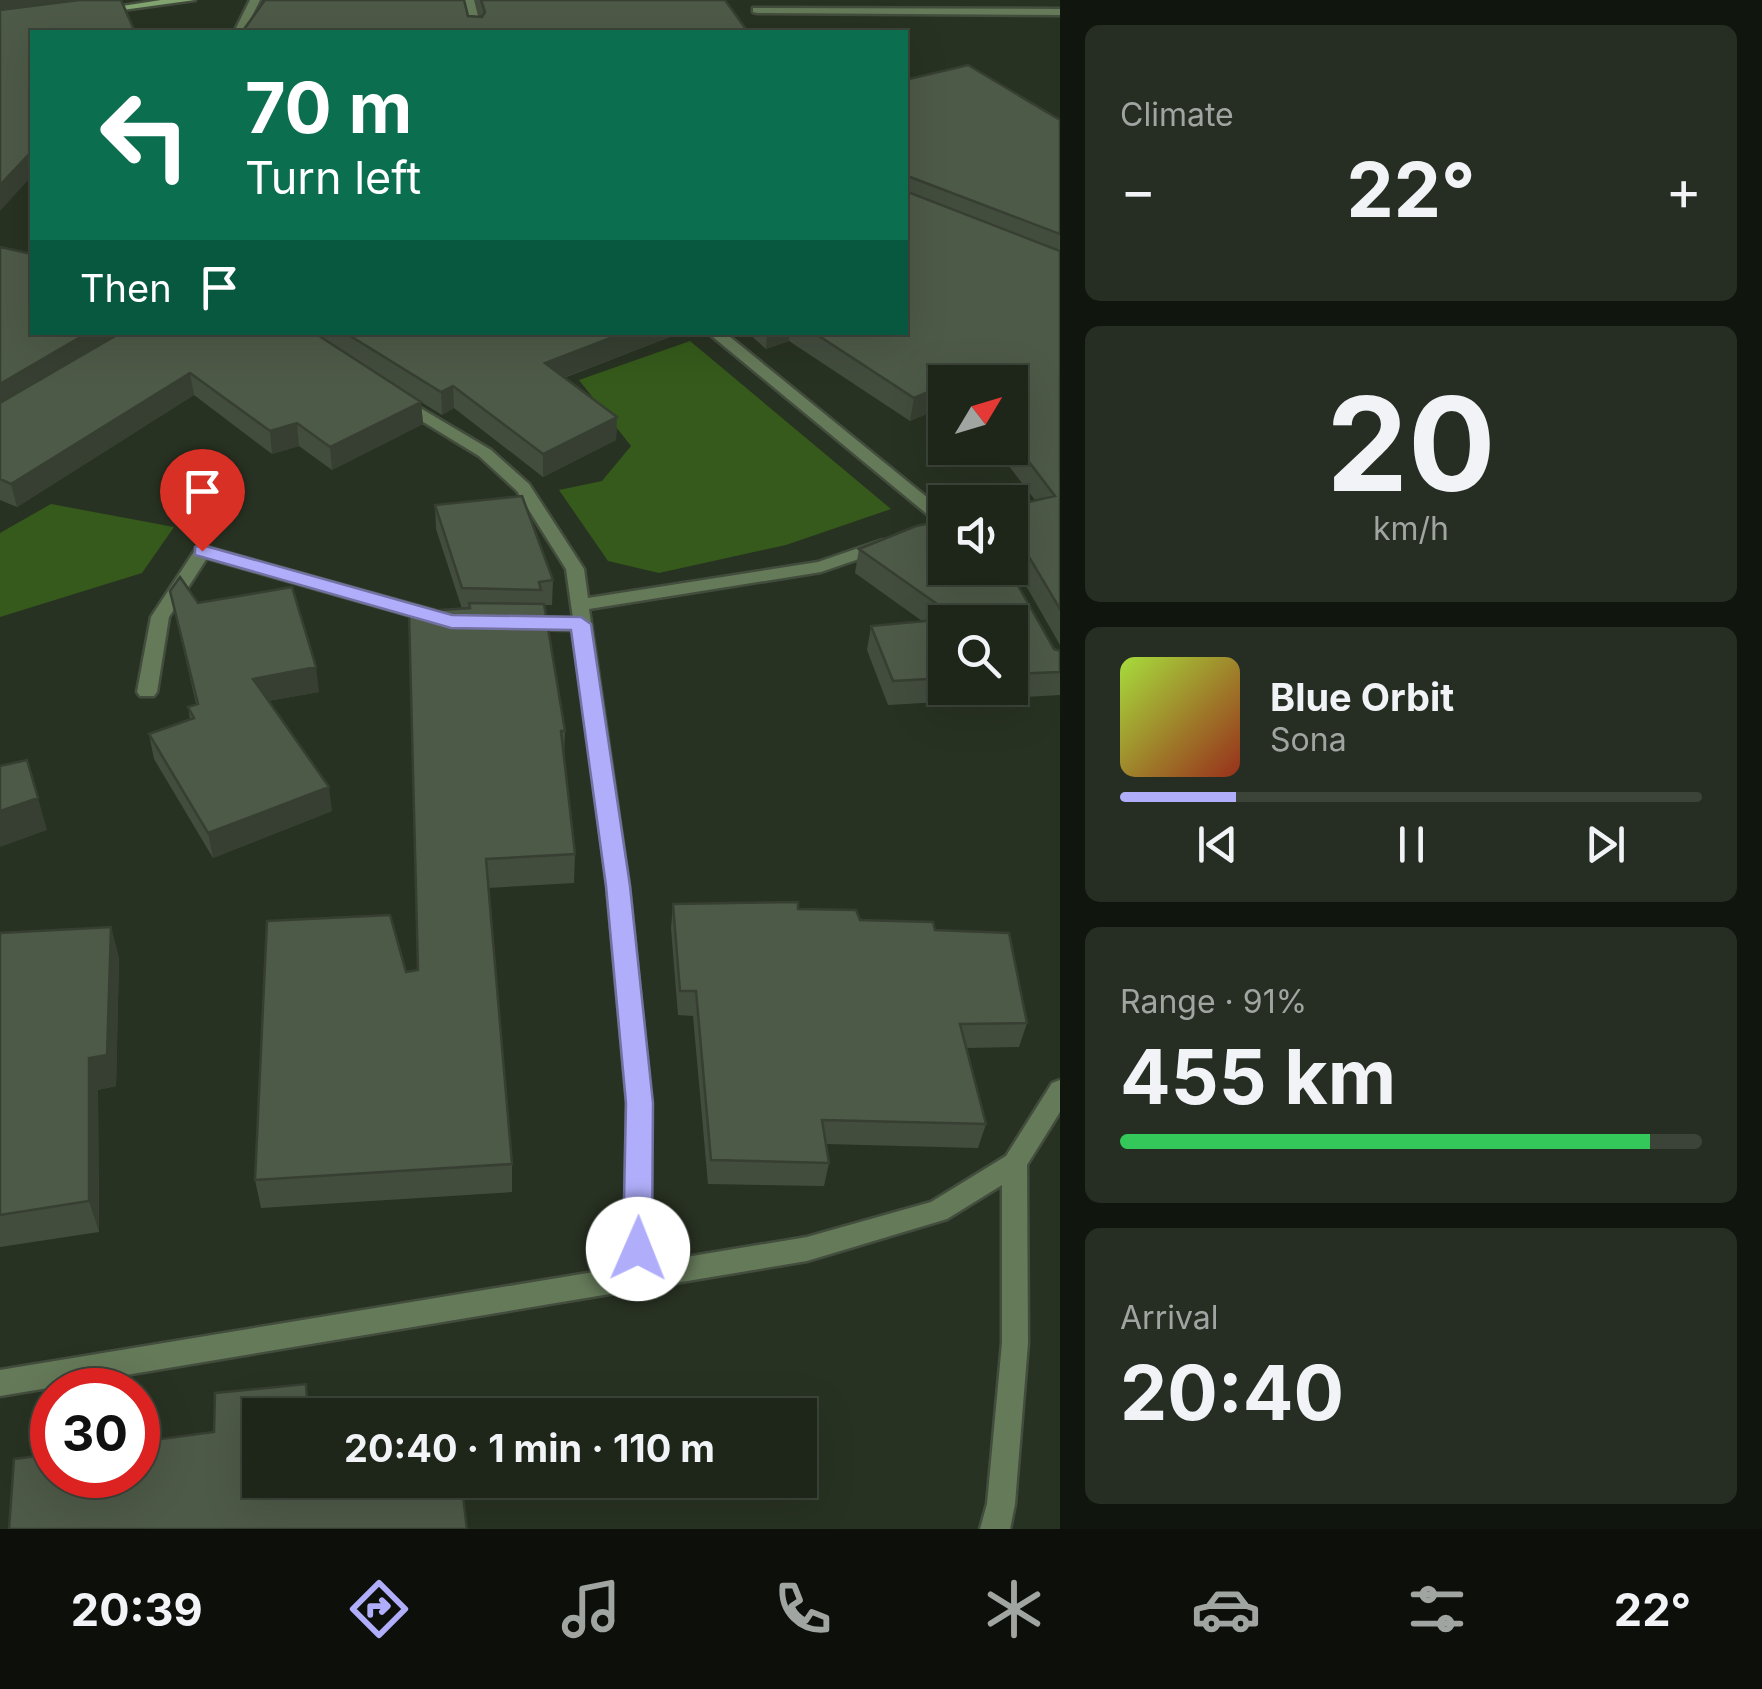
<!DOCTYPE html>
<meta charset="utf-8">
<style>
:root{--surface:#1e261a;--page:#262e23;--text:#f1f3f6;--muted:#a1a5a2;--line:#3c4339;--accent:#b0aefa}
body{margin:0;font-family:Inter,sans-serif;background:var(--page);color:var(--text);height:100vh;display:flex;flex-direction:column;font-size:38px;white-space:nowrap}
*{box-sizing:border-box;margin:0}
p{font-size:32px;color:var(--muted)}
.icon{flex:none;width:55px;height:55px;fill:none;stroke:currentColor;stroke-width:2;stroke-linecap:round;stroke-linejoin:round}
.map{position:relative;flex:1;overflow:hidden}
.panel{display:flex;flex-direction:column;gap:25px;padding:25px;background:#10150e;width:702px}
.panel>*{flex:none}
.banner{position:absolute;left:30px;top:30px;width:878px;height:305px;border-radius:0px;box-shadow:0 10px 40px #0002,0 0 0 2px var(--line);background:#0b6e4f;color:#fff;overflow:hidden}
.needle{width:65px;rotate:52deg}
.fabs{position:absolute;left:928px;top:365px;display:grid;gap:20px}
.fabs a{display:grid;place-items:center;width:100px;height:100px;border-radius:0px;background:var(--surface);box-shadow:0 10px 40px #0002,0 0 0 2px var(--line);font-size:50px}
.speed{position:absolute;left:30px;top:1368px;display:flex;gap:20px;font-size:50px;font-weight:700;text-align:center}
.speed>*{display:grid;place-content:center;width:130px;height:130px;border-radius:50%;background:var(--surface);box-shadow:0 10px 40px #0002,0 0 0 2px var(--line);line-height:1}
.speed .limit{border:15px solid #d22;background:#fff;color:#111}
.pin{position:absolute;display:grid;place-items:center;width:85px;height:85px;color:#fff;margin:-102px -42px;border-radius:50% 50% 50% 0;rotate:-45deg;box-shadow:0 0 10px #0007}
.pin .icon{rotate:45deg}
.me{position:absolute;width:110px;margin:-55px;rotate:1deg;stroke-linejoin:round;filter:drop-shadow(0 0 8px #0008)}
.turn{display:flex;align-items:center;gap:35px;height:210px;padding:0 50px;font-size:45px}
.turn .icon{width:130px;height:130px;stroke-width:2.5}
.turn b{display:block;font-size:70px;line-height:85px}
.then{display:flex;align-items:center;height:95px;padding:0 50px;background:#0003;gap:20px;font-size:38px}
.big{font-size:75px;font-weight:700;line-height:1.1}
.panel .tile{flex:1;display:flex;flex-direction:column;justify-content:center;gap:15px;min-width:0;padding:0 35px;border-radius:15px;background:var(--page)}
.panel .dial{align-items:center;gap:0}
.dial b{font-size:130px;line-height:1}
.song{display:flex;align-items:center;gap:30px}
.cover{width:120px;height:120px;border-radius:15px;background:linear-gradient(135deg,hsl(80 70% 55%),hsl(10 70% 35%))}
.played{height:10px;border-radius:5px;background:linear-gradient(90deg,var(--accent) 20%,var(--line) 20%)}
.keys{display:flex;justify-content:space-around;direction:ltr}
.heat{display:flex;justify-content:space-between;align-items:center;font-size:55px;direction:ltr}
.charge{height:15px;border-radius:8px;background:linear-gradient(90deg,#34c759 91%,var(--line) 0)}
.trip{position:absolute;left:242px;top:1398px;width:575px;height:100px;border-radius:0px;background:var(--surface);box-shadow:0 10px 40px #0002,0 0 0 2px var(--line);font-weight:700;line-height:100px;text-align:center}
.tabs{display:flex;height:160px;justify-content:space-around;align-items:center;background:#0c0f0a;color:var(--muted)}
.tabs .icon{width:70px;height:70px}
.tabs .on{color:var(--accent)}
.tabs b{font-size:45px;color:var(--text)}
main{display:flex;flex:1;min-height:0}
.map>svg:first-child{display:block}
</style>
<main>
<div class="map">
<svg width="1060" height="1529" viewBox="0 0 1060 1529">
<rect width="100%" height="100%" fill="#283222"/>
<!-- green -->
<path fill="#355a1b" d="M 690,341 L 891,509 L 786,545 L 659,573 L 608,561 L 559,490 L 602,481 L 631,446 L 579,380 Z
M 51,504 L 174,527 L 142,573 L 0,617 L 0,533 Z"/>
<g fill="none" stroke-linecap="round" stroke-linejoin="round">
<!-- street casing -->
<g stroke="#434d3d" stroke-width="5">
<path id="street" d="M 250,0 L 260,0 L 244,32 L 234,32 Z
M 464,0 L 474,0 L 482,32 L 471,32 Z
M 753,8 L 1060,9 L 1060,15 L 757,13 L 753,12 Z
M 707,332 L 724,332 L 945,512 L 945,525 L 939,524 Z
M 400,396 L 491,450 L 529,484 L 584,569 L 588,598 L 818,562 L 882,540 L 891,545 L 888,549 L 821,572 L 589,609 L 629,886 L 651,1103 L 650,1263 L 807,1237 L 931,1202 L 1006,1156 L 1052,1083 L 1060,1080 L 1060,1112 L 1027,1165 L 1028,1343 L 1015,1504 L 1010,1529 L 980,1529 L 987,1504 L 1002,1343 L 1002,1185 L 947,1219 L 807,1261 L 0,1396 L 0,1370 L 624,1267 L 627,1103 L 607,886 L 574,630 L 523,629 L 514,623 L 523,617 L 573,618 L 566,569 L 517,491 L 479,456 L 394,404 L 394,398 Z
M 203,546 L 446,614 L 449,618 L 440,624 L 207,558 L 169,617 L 157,692 L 154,696 L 140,696 L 137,692 L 151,617 L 197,547 Z"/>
</g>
<!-- secondary casing -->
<g stroke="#434d3d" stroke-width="5">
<path id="secondary" d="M 161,0 L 195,0 L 101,13 L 96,10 Z"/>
</g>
<!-- street -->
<use href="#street" fill="#657a59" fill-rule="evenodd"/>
<!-- secondary -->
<use href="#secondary" fill="#82a470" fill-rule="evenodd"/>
</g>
<!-- wall -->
<path fill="#434d3e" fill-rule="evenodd" d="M 265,0 L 464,0 L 468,16 L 481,17 L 475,0 L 725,0 L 748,32 L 242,32 Z
M 905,80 L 1060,120 L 1060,645 L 1013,563 L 1010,563 L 1010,506 L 1035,500 L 995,448 L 1010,448 L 1010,382 L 945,382 L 945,408 L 943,407 L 910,421 L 789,341 L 766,349 L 747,332 L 905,332 Z
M 0,247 L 32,332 L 683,332 L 564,378 L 617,417 L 616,440 L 543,477 L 454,408 L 442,415 L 421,402 L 423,424 L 332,470 L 299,446 L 272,454 L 194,395 L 17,507 L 0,500 Z
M 435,505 L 553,580 L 552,605 L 544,605 L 565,731 L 564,759 L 575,854 L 574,883 L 488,888 L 512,1164 L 512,1192 L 261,1208 L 255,1180 L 406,972 L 418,970 L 462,609 L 436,529 Z
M 945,520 L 945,568 L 1008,568 L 1054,649 L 1060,651 L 1060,695 L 888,705 L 867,650 L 871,626 L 922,621 L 855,573 L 859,549 L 916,526 ZM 945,622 L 1010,622 L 1010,688 L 945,688 Z
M 170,591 L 198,603 L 319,692 L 268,701 L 332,811 L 213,858 L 154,759 L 149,734 L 190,719 L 188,707 L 196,704 Z
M 673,904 L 798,909 L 935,930 L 1027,1023 L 1019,1047 L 966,1048 L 986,1124 L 978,1148 L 826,1144 L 829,1163 L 824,1186 L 708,1184 L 693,1016 L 678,1015 L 671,928 Z
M 111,927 L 119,959 L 116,1086 L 98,1090 L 99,1232 L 0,1247 L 0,933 Z"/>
<!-- shaded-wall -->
<path fill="#373f32" d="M 0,0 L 117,0 L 0,16 Z
M 32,151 L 32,176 L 0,211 L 0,185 Z
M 910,177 L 906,198 L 905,180 Z
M 89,332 L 131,332 L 0,410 L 0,384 Z
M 626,332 L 683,332 L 544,385 L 545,363 Z
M 767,332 L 790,332 L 789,341 L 766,349 Z
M 190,373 L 194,395 L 17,507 L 11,484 Z
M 945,385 L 943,407 L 910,421 L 914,398 Z
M 453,386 L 454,408 L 442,415 L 441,392 Z
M 421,402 L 423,424 L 332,470 L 330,447 Z
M 617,417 L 616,440 L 543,477 L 543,454 Z
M 297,423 L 299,446 L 272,454 L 270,431 Z
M 316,667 L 319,692 L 256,703 L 253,679 Z
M 329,787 L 332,811 L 213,858 L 208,833 Z
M 38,798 L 47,830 L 0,847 L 0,811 Z
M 111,927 L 119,959 L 116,1086 L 98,1090 L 99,1232 L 89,1201 L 89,1058 Z
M 306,1384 L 310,1406 L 310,1415 L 308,1415 Z"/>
<!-- building -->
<path fill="#4e5a48" stroke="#373f32" stroke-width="2.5" d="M 79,0 L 121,0 L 135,32 L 32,32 L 32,151 L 0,185 L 0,10 Z
M 265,0 L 464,0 L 468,16 L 482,17 L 485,12 L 481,0 L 725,0 L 748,32 L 242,32 Z
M 968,65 L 1060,120 L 1060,234 L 910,177 L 905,180 L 905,80 Z
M 905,187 L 905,191 L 1060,251 L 1060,609 L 1019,540 L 1010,540 L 1010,506 L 1055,496 L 1010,437 L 1010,382 L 945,382 L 945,385 L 914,398 L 813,332 L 905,332 Z
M 0,247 L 32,254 L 32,332 L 89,332 L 0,384 Z
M 122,332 L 313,332 L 421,402 L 330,447 L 297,423 L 270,431 L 190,373 L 11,484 L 0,479 L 0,403 Z
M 344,332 L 626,332 L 545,363 L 617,417 L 543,454 L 453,386 L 441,392 Z
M 522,496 L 553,580 L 539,582 L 541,590 L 462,588 L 435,505 Z
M 945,520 L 945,568 L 1008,568 L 1054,649 L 1060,651 L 1060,672 L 1010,674 L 1010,622 L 945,622 L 945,678 L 893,681 L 871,626 L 957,618 L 859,549 L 916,526 Z
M 180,577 L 198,603 L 292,587 L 316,667 L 253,679 L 329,787 L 208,833 L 149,734 L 194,718 L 188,707 L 198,704 L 170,591 Z
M 469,603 L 544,604 L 565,731 L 561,731 L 575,854 L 486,859 L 512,1164 L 255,1180 L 267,921 L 390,915 L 406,972 L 418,970 L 409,612 L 470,608 Z
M 27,760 L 38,798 L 0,811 L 0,766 Z
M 798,902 L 798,909 L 856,910 L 860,920 L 933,922 L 935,930 L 1009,933 L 1027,1023 L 960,1024 L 986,1124 L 822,1120 L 829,1163 L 711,1160 L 696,991 L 680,991 L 673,904 Z
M 111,927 L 107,1055 L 89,1058 L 89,1201 L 0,1215 L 0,933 Z
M 306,1384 L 308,1415 L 260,1415 L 260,1480 L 461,1480 L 467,1529 L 9,1529 L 14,1459 L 52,1454 L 52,1475 L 138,1475 L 138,1442 L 214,1432 L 215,1393 Z
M 453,1404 L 454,1415 L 359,1415 Z"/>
<!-- route -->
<path fill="#b0aefa" stroke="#7271a2" stroke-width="2.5" d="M 202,545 L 452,615 L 581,617 L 591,624 L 630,886 L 653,1103 L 652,1249 L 648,1258 L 638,1262 L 627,1258 L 623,1249 L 626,1103 L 606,886 L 571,630 L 451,628 L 195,555 L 195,547 Z"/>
</svg>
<div class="fabs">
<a><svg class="needle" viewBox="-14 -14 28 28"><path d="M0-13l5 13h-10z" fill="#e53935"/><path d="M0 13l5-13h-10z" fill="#a1a5a2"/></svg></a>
<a><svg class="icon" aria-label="sound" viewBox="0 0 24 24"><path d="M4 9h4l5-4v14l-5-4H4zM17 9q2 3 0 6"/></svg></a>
<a><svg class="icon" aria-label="search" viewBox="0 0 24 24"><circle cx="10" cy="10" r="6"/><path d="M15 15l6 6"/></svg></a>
</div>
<div class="speed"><div class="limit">30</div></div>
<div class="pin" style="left:202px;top:551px;background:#d93025"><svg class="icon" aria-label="arrive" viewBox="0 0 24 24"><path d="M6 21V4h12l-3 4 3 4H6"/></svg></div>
<svg class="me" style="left:638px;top:1249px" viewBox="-20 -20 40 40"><circle r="19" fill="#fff"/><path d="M0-13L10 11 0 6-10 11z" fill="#b0aefa"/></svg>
<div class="trip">20:40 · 1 min · 110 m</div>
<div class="banner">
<div class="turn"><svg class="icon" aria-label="left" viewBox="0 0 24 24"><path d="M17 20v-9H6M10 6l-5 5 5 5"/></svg><div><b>70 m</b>Turn left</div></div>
<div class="then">Then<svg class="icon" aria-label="arrive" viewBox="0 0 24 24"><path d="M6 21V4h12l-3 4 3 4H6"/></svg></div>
</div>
</div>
<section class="panel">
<div class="tile"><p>Climate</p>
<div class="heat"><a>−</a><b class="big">22°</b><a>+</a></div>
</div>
<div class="tile dial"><b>20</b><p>km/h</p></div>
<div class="tile">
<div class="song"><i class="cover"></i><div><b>Blue Orbit</b><p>Sona</p></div></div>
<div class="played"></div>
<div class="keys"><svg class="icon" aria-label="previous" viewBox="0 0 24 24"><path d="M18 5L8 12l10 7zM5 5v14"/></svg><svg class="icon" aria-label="pause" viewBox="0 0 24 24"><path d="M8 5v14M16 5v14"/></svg><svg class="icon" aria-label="next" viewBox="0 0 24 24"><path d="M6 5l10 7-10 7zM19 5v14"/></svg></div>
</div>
<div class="tile"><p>Range · 91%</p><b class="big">455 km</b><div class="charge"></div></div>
<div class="tile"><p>Arrival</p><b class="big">20:40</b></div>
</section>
</main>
<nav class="tabs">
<b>20:39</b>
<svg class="icon on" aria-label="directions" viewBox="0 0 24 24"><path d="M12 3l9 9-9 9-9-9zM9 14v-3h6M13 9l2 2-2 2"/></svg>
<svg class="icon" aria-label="music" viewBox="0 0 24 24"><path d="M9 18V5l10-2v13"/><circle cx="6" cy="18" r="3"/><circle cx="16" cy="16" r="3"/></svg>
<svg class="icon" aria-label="phone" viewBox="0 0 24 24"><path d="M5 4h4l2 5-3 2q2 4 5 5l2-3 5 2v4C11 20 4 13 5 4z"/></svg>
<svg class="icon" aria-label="climate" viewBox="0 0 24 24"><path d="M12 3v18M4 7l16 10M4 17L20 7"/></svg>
<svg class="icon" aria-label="car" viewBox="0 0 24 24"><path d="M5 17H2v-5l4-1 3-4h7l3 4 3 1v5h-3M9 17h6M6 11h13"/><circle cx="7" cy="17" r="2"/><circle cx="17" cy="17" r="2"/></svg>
<svg class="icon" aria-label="filters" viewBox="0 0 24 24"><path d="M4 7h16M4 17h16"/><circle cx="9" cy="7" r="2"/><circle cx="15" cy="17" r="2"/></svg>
<b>22°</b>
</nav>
